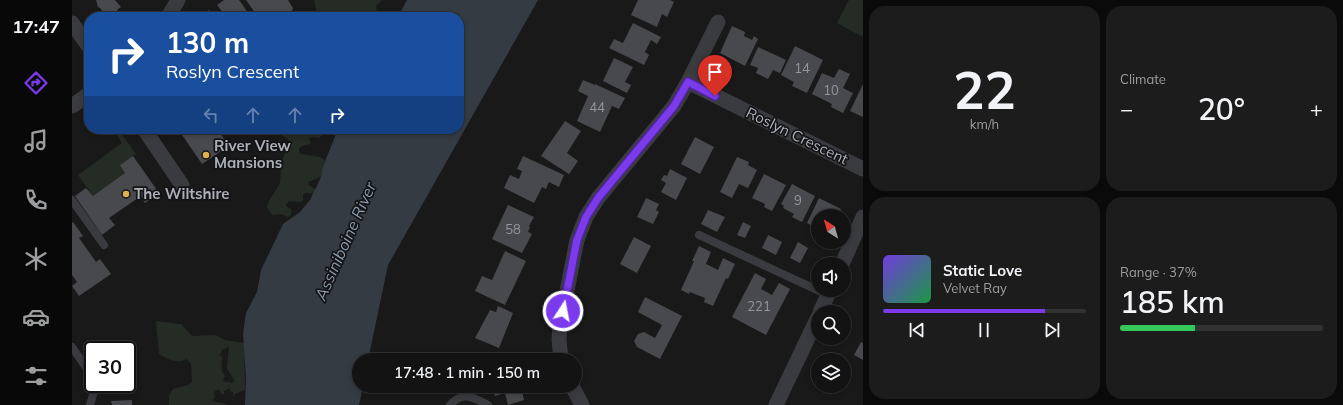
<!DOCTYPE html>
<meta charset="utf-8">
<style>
:root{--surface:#131314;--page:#1c1c1d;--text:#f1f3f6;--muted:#9d9ea0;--line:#323234;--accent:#7c3aed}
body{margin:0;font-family:Mulish,sans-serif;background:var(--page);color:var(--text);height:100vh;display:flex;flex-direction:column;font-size:15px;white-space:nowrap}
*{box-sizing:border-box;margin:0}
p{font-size:13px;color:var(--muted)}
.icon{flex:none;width:22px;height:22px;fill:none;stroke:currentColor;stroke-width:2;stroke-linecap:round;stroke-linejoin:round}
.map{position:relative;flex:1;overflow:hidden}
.drawer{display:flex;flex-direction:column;gap:6px;padding:6px;background:#0a0a0b;width:480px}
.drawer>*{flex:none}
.banner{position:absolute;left:12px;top:12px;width:380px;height:122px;border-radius:16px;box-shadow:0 2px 6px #0003,0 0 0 1px var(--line);background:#1a4fa0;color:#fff;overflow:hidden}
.needle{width:26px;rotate:323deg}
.tools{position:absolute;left:739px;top:209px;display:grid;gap:8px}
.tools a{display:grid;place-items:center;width:40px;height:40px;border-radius:50%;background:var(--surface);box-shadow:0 2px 6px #0003,0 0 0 1px var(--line);font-size:20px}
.speed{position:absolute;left:12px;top:341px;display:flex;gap:8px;font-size:20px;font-weight:700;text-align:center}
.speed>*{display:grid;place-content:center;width:52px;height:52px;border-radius:50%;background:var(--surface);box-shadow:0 2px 6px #0003,0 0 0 1px var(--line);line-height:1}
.speed .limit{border:2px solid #111;border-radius:6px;background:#fff;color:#111}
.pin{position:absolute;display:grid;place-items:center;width:34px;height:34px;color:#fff;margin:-41px -17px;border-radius:50% 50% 50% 0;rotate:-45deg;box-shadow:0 0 4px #0007}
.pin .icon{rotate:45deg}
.me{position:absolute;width:44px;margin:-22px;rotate:11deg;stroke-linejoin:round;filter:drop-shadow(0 0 3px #0008)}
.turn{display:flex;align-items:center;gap:14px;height:84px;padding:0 16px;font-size:18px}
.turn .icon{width:52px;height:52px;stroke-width:2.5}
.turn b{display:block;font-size:28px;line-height:34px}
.lanes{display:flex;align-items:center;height:38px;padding:0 16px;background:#0003;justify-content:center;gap:20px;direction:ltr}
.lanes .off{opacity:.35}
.big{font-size:30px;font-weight:600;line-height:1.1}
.drawer .widget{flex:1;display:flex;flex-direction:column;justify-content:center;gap:6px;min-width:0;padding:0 14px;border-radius:16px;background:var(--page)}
.drawer .dial{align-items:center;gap:0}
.dial b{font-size:52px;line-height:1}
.song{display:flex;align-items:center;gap:12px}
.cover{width:48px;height:48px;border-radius:6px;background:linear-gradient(135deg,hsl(260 70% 55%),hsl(140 70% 35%))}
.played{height:4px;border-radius:2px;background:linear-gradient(90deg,var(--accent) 80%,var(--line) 80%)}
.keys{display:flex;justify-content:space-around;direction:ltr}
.heat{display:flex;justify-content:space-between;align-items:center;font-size:22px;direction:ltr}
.charge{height:6px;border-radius:3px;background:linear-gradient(90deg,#34c759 37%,var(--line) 0)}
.drawer .tiles{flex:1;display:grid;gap:6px;grid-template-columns:repeat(2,1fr)}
.trip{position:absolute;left:280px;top:353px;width:230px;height:40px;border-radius:20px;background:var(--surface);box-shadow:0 2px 6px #0003,0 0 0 1px var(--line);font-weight:600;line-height:40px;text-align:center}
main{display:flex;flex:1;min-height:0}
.dock{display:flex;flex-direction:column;width:72px;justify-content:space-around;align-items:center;background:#080808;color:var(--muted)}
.dock .icon{width:28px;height:28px}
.dock .selected{color:var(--accent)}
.dock b{font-size:18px;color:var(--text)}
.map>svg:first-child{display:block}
</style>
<main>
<nav class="dock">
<b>17:47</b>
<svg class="icon selected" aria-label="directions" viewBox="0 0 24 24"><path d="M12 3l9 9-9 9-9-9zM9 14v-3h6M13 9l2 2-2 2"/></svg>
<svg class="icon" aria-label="music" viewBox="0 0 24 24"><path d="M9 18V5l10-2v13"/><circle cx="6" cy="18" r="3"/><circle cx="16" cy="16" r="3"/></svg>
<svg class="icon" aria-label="phone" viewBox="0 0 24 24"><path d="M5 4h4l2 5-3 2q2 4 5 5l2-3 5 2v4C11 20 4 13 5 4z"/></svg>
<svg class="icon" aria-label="climate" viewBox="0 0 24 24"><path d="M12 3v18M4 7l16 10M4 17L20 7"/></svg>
<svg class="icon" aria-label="car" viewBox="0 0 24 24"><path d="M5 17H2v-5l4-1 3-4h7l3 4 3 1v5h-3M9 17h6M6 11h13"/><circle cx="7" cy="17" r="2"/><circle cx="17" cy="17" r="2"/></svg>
<svg class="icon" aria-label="filters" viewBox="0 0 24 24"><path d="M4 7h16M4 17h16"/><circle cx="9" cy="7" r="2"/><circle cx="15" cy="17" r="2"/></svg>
</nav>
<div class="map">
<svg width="791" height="405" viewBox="0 0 791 405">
<rect width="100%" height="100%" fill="#19191a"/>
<!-- green -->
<path fill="#252c26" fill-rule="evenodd" d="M 242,0 L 310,0 L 304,6 L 305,13 L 307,17 L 246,17 Z
M 777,0 L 791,0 L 791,37 L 765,23 Z
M 41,129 L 46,129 L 64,154 L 48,165 L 53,173 L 21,196 L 6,175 L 50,143 Z
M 199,129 L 258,129 L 257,131 L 253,132 L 247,138 L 240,137 L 237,138 L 239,144 L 233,145 L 227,148 L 227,152 L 229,154 L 248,157 L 253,160 L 250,169 L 249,177 L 236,182 L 237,185 L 243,189 L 242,193 L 232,193 L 231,195 L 231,201 L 228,202 L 217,201 L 214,205 L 215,207 L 219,209 C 220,213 219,215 216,217 L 209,214 L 201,215 L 197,211 L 195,207 L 197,201 L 208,183 L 210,160 L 218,144 L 216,139 Z
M 85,321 L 109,324 L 120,336 L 143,335 L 153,340 L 172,343 L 173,390 L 163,394 L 161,397 L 161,392 L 158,391 L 158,388 L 152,391 L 152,394 L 149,394 L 148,390 L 144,390 L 142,393 L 143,397 L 140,401 L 155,404 L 154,405 L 97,405 L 97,395 L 101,389 L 116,385 L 120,382 L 119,364 L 115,359 C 105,364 97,360 87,354 L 84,322 ZM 157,347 L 155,369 L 163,381 L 159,383 L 157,382 L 153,382 L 151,380 L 153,376 C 147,369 151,362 150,356 L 148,356 L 150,350 Z"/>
<!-- water -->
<path fill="#343b42" d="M 335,0 L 466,0 L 316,265 L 296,360 L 287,360 L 287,386 L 291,386 L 287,405 L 173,405 L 174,378 L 171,334 L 174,313 L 185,292 L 189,270 L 211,224 L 228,212 L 238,200 L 249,177 L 250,169 L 266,129 L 387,129 L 387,17 L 326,17 Z"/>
<!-- building -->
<path fill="#48494c" d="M 24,0 L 43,0 L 49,7 L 45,10 L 47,14 L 44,17 L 35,17 L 28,8 L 26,7 Z
M 152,0 L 167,0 L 179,17 L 148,17 L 152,14 L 145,5 Z
M 174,0 L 216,0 L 221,8 L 217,17 L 186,17 Z
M 566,0 L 598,0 L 602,2 L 595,17 L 590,14 L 585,27 L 559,15 Z
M 137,10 L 142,17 L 128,17 Z
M 561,23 L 589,37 L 585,44 L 579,40 L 573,52 L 577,55 L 572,65 L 537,48 L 542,39 L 551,43 Z
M 660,26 L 673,32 L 672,36 L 680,40 L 682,36 L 686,39 L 673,66 L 648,53 Z
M 723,46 L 751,60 L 735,93 L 720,86 L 722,82 L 709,75 Z
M 686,47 L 714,60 L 708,73 L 701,70 L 696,79 L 684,73 L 686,68 L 678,65 Z
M 542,58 L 561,67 L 553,82 L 559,85 L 555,93 L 531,81 Z
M 767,69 L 778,74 L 771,88 L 781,93 L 771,113 L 759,107 L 760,104 L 740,94 L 750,73 L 762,78 Z
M 511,80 L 523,85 L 523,84 L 553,98 L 547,109 L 540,106 L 528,132 L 505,121 L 516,96 L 506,91 Z
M 791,84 L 791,117 L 778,111 Z
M 493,121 L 509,131 L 495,153 L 506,161 L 497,174 L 469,156 Z
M 106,129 L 145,129 L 157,146 L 130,164 Z
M 623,137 L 642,147 L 628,174 L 609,164 Z
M 61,156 L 87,193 L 73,203 L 69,196 L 37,218 L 43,225 L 30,235 L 3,196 L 14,188 L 21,196 L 53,173 L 48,165 Z
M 451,156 L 492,175 L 487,187 L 477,182 L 474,189 L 470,187 L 462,203 L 432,188 L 438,175 L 447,179 L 450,171 L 445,169 Z
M 665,157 L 677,162 L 676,165 L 685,170 L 676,188 L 667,184 L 660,198 L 648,192 Z
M 598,169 L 615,178 L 604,200 L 589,192 L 594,183 L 589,180 L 592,175 L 595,176 Z
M 692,174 L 714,185 L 700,211 L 692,207 L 693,204 L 680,198 Z
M 720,184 L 743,196 L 730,222 L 720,217 L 722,214 L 711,208 L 712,206 L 709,204 Z
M 574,198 L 587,204 L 584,210 L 587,212 L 581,224 L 565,217 Z
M 747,198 L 769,209 L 766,216 L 746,216 L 746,229 L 735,223 Z
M 436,205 L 462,217 L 457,226 L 458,227 L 456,232 L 460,234 L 450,253 L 420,239 Z
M 636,210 L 653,217 L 645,232 L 629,224 Z
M 1,222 L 11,236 L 7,238 L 24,262 L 28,259 L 39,274 L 7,296 L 0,286 L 5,282 L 0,275 L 0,223 Z
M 671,222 L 679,226 L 673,238 L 665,235 Z
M 696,235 L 710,242 L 704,255 L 690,248 Z
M 562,237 L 579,246 L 565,273 L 548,264 Z
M 726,242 L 736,248 L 728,263 L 718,258 Z
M 627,246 L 639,252 L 634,264 L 646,270 L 651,258 L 663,264 L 656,279 L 654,278 L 641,306 L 632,302 L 633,298 L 618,292 L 617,294 L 609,290 L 622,261 L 620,261 Z
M 433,251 L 454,261 L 433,305 L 403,291 L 410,276 L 420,280 Z
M 683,273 L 694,279 L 689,289 L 700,295 L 707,283 L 718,289 L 694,335 L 660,317 Z
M 573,297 L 610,316 L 588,359 L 565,347 L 562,341 L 566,334 L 572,332 L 583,338 L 590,325 L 566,312 Z
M 426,306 L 441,313 L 427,348 L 403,338 L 418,310 L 424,312 Z
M 789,342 L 791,343 L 791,360 L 782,355 Z
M 420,386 L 449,386 L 452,400 L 436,405 L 433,393 L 423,396 Z
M 60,400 L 60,405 L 40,405 L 39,401 Z"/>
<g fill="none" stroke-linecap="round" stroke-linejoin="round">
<!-- service -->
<path stroke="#3a3b3f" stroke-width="8" d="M 0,200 L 32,245
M 627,235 L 756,295
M 0,347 L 17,372 L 21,383
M 18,405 L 23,388 L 21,384
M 378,405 C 391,391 401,397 416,405"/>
<!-- minor -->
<path stroke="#3a3b3f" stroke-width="15" d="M 96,17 L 106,0
M 0,23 L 17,47
M 616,82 L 646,22
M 0,106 L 17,94
M 72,129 L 110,185
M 770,264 L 791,217
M 748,312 L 758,290
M 489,360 L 487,339 L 488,326 L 505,240 L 514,217 L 526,198 L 602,106 L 616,82 L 791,169
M 500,386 L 510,405
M 704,405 L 746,317"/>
</g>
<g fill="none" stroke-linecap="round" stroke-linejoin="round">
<!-- route casing -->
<g stroke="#51269a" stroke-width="10">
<path id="route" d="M 491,311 L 505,240 L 514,217 L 526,198 L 602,106 L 616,82 L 643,96"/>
</g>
<!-- route -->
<use href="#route" stroke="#7c3aed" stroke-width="7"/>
</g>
<!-- markers -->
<g fill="#deb14d" stroke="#141315" stroke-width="1.5">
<circle cx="134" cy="155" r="4"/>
<circle cx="54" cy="194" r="4"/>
</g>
<g text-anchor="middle" stroke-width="3.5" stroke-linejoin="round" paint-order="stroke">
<!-- number labels -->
<g font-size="13" fill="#93969d">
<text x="730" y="73">14</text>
<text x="759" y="95">10</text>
<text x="525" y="112">44</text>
<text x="726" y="205">9</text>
<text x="441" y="234">58</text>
<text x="687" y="311">221</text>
</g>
<!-- street labels -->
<g font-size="15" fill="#acb0b8" stroke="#141315">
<text transform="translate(725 136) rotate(26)" y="5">Roslyn Crescent</text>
</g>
<!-- poi labels -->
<g font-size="15" font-weight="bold" fill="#acb0b8" stroke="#141315" text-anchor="start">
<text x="142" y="151">River View<tspan x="142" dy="17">Mansions</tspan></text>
<text x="62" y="199">The Wiltshire</text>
</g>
<!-- water labels -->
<g font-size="16" font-style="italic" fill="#889caf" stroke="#141315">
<text transform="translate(273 241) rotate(-66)" y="6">Assiniboine River</text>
</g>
</g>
</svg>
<div class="tools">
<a><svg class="needle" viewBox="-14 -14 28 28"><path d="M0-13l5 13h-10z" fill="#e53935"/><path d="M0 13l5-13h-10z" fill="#9d9ea0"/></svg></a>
<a><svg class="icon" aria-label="sound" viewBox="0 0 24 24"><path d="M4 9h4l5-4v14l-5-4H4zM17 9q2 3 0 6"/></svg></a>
<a><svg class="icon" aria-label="search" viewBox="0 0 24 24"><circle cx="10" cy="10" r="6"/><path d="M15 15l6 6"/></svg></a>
<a><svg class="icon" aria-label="layers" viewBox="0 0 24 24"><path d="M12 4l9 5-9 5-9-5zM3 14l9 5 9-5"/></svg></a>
</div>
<div class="speed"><div class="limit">30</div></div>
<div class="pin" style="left:643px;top:96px;background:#d93025"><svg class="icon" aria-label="arrive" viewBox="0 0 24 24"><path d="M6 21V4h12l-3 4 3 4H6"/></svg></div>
<svg class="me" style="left:491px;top:311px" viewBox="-20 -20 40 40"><circle r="17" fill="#7c3aed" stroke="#fff" stroke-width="3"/><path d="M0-11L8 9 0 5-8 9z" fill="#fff"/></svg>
<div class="trip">17:48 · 1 min · 150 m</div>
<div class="banner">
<div class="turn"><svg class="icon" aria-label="right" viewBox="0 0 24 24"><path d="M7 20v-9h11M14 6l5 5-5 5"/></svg><div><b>130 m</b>Roslyn Crescent</div></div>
<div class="lanes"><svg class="icon off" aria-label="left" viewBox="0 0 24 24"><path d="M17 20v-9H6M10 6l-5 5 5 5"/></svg><svg class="icon off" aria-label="ahead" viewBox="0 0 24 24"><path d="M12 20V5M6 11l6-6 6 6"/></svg><svg class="icon off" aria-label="ahead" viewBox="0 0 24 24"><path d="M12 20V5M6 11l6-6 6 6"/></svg><svg class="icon" aria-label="right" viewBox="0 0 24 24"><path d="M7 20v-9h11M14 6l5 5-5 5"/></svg></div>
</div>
</div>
<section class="drawer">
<div class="tiles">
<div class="widget dial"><b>22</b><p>km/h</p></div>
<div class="widget"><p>Climate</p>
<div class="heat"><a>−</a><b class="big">20°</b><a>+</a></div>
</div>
<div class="widget">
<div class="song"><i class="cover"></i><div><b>Static Love</b><p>Velvet Ray</p></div></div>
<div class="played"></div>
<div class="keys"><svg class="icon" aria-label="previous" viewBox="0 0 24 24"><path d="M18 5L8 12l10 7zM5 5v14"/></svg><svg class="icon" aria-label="pause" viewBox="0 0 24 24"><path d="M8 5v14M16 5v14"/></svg><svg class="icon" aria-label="next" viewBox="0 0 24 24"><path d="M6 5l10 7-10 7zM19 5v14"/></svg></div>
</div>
<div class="widget"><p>Range · 37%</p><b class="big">185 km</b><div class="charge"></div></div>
</div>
</section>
</main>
